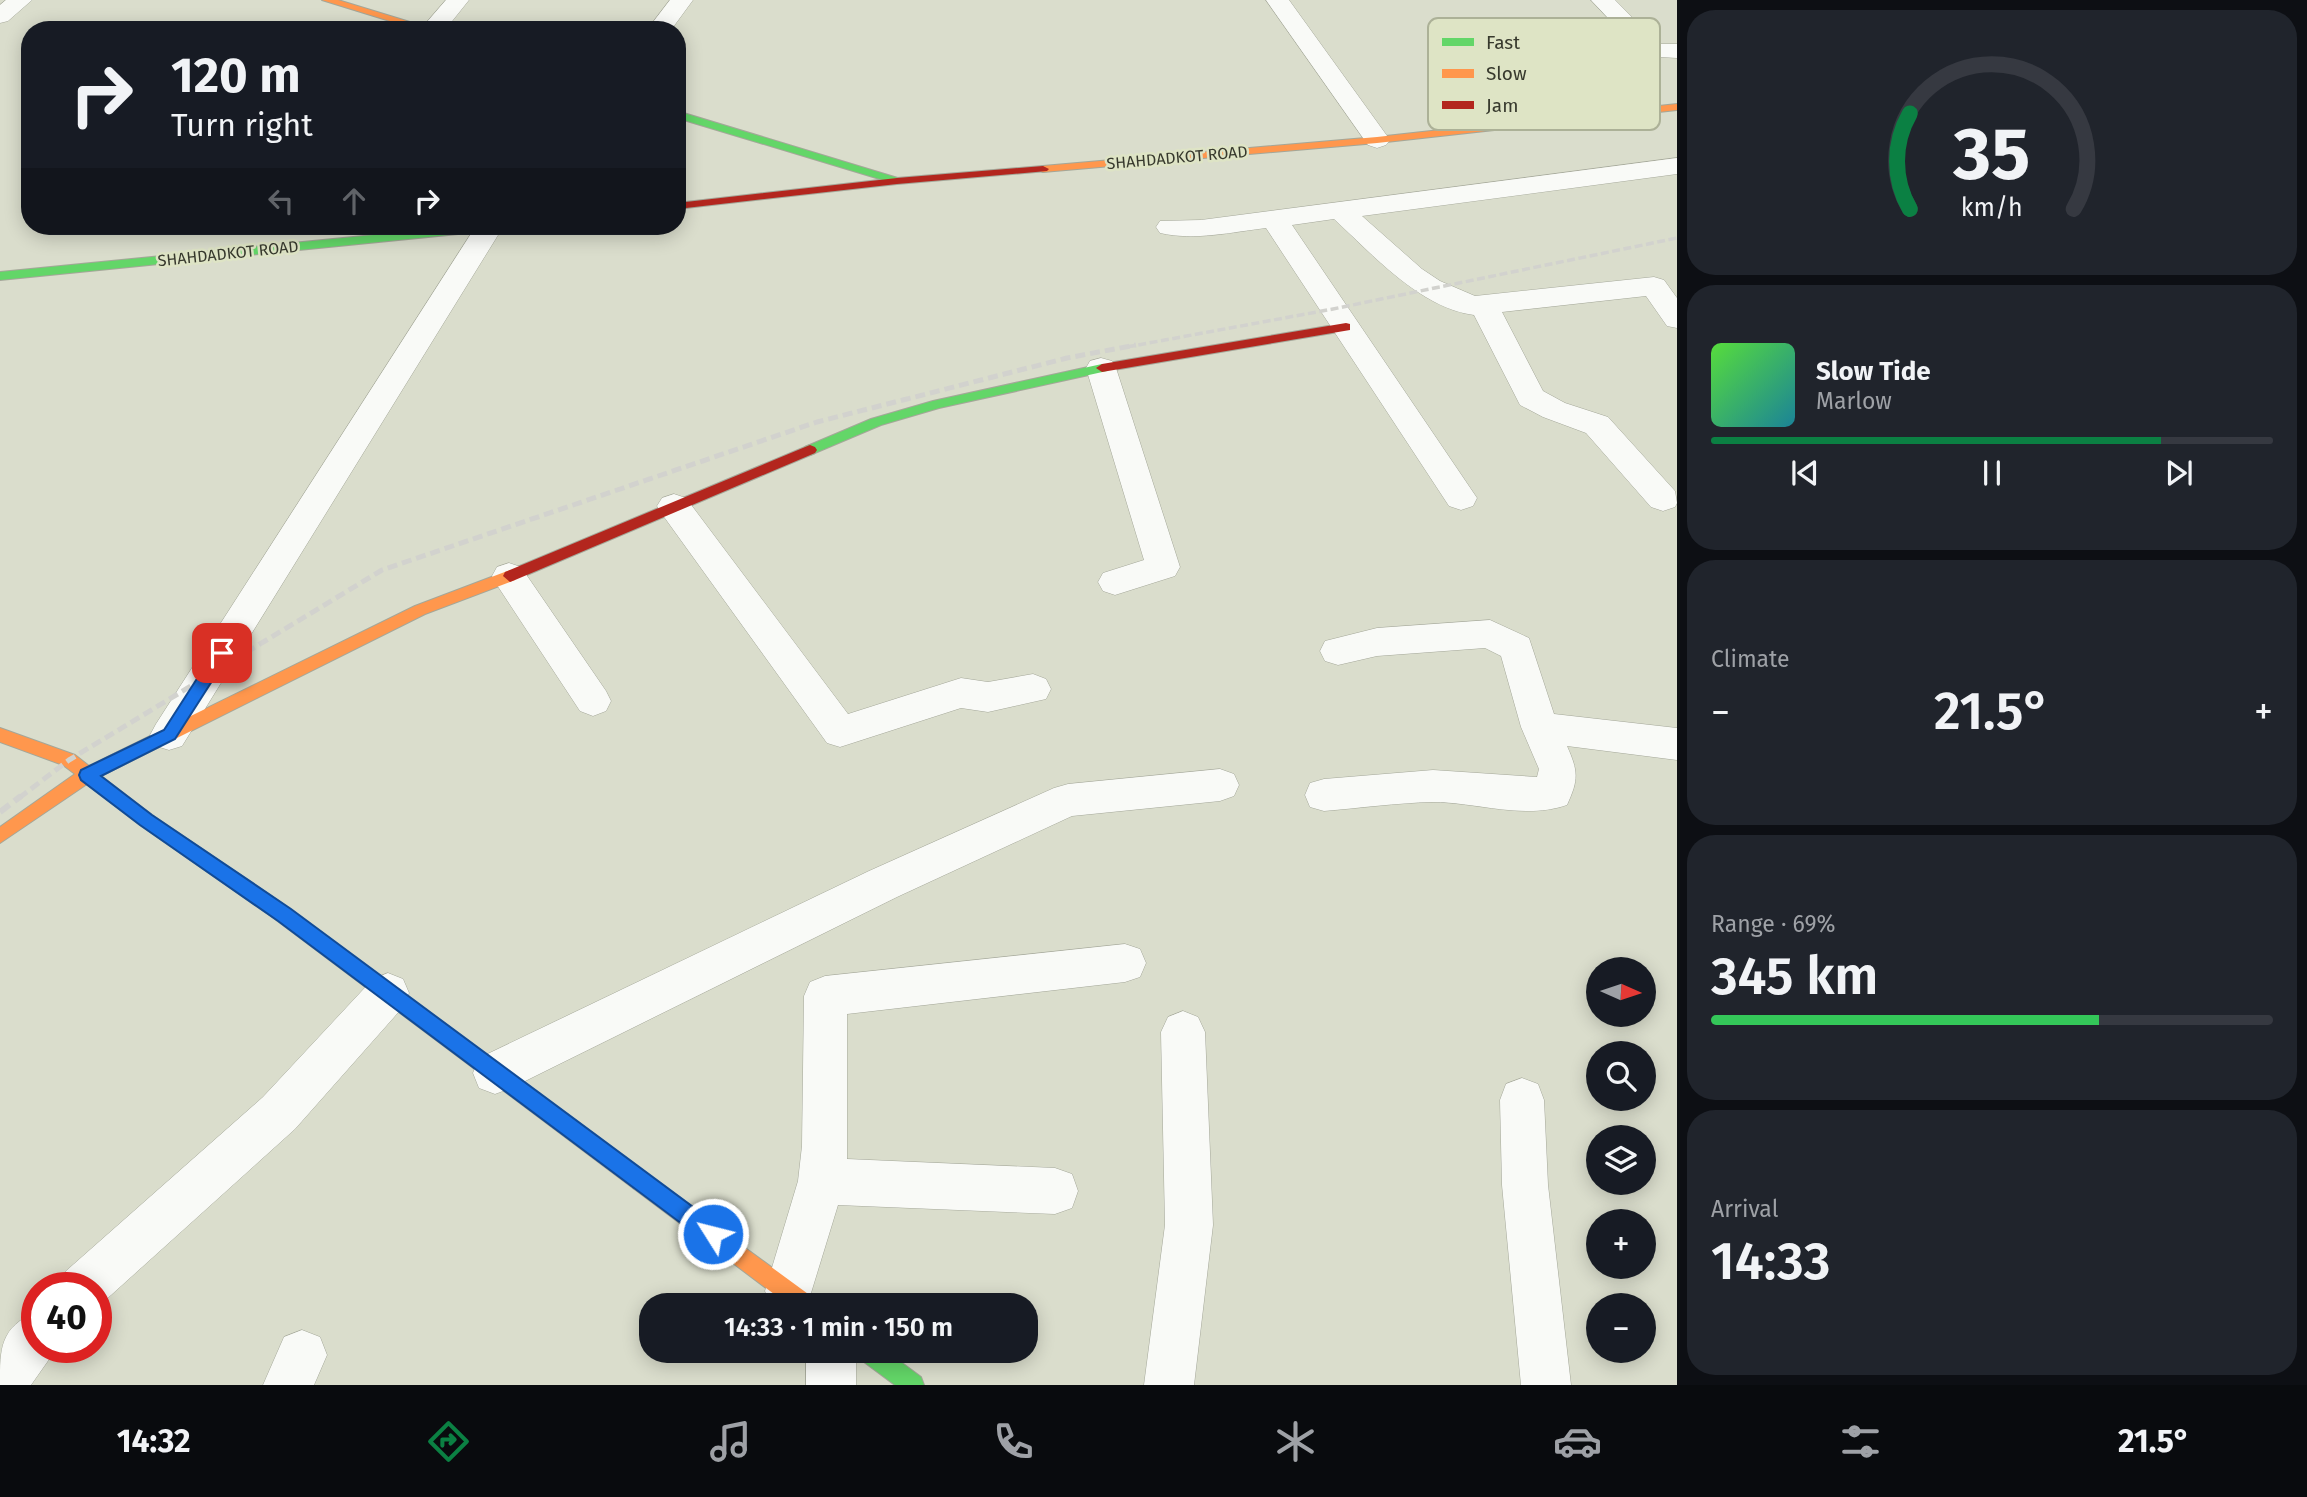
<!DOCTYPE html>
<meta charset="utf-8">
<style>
:root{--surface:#171b24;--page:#20242c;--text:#f1f3f6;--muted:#9ea1a6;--line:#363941;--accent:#0b8043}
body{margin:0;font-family:"Fira Sans",sans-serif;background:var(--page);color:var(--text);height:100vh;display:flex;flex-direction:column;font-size:26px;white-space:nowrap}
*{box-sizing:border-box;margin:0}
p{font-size:23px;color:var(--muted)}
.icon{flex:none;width:38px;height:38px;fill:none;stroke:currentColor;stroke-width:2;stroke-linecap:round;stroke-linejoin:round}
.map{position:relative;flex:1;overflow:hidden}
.side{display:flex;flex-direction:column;gap:10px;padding:10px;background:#0d0f14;width:630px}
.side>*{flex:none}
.banner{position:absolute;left:21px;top:21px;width:665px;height:214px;border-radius:28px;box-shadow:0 4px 18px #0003;background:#171b24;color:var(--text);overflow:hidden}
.needle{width:46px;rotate:93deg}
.tools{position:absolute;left:1586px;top:957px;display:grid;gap:14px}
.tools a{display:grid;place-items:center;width:70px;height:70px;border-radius:50%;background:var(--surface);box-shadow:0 4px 18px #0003;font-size:35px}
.speed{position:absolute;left:21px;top:1272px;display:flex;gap:14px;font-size:35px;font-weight:700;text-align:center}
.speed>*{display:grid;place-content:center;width:91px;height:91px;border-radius:50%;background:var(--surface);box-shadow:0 4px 18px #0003;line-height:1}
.speed .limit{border:10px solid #d22;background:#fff;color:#111}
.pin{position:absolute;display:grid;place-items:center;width:60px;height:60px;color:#fff;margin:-30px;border-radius:14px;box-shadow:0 4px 10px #0006}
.me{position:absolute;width:77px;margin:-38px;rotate:306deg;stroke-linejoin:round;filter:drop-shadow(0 0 5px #0008)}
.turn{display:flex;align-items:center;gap:24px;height:147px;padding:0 35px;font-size:32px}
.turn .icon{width:91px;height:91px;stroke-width:2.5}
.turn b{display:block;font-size:49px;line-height:60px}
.lanes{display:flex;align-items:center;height:66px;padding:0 35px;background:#0003;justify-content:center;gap:35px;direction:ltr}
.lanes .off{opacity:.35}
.big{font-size:52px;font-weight:600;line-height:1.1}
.side .tile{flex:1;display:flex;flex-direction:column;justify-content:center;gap:10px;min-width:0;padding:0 24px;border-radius:28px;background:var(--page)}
.side .dial{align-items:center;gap:0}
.dial svg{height:182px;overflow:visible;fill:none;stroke:var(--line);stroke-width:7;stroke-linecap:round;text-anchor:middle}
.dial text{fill:var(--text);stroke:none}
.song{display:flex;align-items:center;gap:21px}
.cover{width:84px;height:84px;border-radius:10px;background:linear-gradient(135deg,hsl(110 70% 55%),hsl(190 70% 35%))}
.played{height:7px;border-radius:4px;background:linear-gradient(90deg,var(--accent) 80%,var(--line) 80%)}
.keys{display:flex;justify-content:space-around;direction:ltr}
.heat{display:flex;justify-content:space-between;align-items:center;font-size:38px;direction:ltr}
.charge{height:10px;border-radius:5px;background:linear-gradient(90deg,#34c759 69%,var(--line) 0)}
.trip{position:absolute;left:639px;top:1293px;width:399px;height:70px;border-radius:28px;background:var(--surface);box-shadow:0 4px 18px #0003;font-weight:600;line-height:70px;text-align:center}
.menu{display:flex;height:112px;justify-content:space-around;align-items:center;background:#090b0e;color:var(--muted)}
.menu .icon{width:49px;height:49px}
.menu .selected{color:var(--accent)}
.menu b{font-size:32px;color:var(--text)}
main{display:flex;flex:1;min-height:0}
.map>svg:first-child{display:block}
</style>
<main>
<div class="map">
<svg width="1677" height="1385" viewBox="0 0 1677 1385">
<rect width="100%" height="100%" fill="#daddcc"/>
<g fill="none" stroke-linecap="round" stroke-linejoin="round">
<!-- street casing -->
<g stroke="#a4a799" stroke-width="1">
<path id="street" d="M 6,0 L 32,0 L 8,21 L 0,23 L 0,5 Z
M 446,0 L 469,0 L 445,30 L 420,30 Z
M 670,0 L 693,0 L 671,30 L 647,30 Z
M 1266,0 L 1289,0 L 1390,140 L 1386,145 L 1377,148 L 1368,145 Z
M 1591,0 L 1615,0 L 1658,44 L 1677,44 L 1677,58 L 1644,56 Z
M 1512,41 L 1520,43 L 1524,48 L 1561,121 L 1557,126 L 1548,129 L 1539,126 L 1535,121 L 1500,48 L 1504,43 Z
M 1677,158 L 1677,174 L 1362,216 L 1422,269 L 1440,281 L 1475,296 L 1654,277 L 1664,280 L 1677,298 L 1677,328 L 1667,326 L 1646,296 L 1502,312 L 1543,391 L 1565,403 L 1608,417 L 1675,491 L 1677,503 L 1675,507 L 1663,511 L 1651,507 L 1586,433 L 1543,417 L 1520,405 L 1474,315 C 1420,308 1372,254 1334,219 L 1292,225 L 1477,498 L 1473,506 L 1461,510 L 1449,506 L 1266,228 C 1232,232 1195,241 1160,233 L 1156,227 L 1160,221 L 1201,220 Z
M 476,226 L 503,227 L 182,746 L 169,750 L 156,746 L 150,735 L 156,724 Z
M 1101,358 L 1112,361 L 1116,368 L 1180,567 L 1175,576 L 1115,595 L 1103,591 L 1098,582 L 1103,573 L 1144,560 L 1086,368 L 1090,361 Z
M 674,494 L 686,498 L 848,714 L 961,678 L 988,682 L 1033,674 L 1046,679 L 1051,689 L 1046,699 L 988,712 L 961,708 L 840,747 L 827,743 L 662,514 L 657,506 L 662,498 Z
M 509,563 L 521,567 L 606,691 L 611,701 L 606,711 L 593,716 L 580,711 L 497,585 L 492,576 L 497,567 Z
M 1490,620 L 1529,638 L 1554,714 L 1677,728 L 1677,760 L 1567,746 C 1578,771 1579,779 1567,805 C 1524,820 1476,802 1432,802 C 1396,803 1360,808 1324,811 L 1310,807 L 1305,795 L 1310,783 L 1324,779 L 1433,770 L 1537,777 L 1539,769 L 1521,727 L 1501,656 L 1485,648 L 1377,656 L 1338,665 L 1325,661 L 1320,651 L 1325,641 L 1377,628 Z
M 1220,769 L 1234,774 L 1239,785 L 1234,796 L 1220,801 L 1072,816 L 897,897 L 511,1088 L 495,1094 L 479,1088 L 473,1073 L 479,1058 L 869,871 L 1054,788 L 1068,784 Z
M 1125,944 L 1140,949 L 1146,963 L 1140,977 L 1125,982 L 847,1014 L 847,1159 L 1055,1168 L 1072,1174 L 1078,1191 L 1072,1208 L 1055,1214 L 838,1205 L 807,1306 L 771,1306 L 765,1291 L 798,1181 L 802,1146 L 804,996 L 810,982 L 825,976 Z
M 388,973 L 403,979 L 409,993 L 403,1007 L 295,1129 L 100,1305 L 96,1307 L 96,1288 L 59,1288 L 66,1271 L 263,1097 L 373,979 Z
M 1183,1011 L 1198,1017 L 1205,1032 L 1213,1225 L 1194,1385 L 1144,1385 L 1165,1225 L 1161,1032 L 1168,1017 Z
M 1522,1078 L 1538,1084 L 1544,1100 L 1548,1185 L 1571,1385 L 1521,1385 L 1502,1185 L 1500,1100 L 1506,1084 Z
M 37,1311 L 37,1348 L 57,1348 L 31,1385 L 0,1385 C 0,1347 0,1328 37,1311 Z
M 302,1330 L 320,1337 L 327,1355 L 314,1385 L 263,1385 L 284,1337 Z
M 806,1351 L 856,1351 L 856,1385 L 806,1385 Z"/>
</g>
<!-- fast casing -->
<g stroke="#a4a799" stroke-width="2">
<path id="fast" d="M 677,111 L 901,179 L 903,181 L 893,183 L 677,118 Z
M 465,226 L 504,226 L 498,230 L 0,280 L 0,272 Z
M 1102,364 L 1107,365 L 1107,371 L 939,408 L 881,425 L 810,455 L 803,450 L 805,447 L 871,419 L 933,401 Z
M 857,1351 L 886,1351 L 921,1377 L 924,1385 L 895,1385 L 860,1359 Z"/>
</g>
<!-- slow casing -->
<g stroke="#a4a799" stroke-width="2">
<path id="slow" d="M 322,0 L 338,0 L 436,30 L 419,30 Z
M 1677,104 L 1677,110 L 1377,143 L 1043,172 L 1037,169 L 1043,166 L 1377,137 Z
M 510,570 L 517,576 L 515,580 L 425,614 L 101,776 L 152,815 L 283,904 L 286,910 L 283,916 L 277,918 L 271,916 L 140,825 L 87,784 L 0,843 L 0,827 L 75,774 L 63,765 L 0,742 L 0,728 L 75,755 L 89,766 L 415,606 Z
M 640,1171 L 815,1299 L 818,1306 L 790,1306 L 633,1188 L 630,1181 L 633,1174 Z"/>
</g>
<!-- jam casing -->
<g stroke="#a4a799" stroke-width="2">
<path id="jam" d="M 1043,166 L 1049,169 L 1047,171 L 897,184 L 677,209 L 677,203 L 897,178 Z
M 1346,323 L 1350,324 L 1350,330 L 1102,372 L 1096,368 L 1102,364 Z
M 810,445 L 815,447 L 817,450 L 815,453 L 515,580 L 510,582 L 503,576 L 505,572 Z
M 277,902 L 647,1174 L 650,1181 L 647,1188 L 640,1191 L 633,1188 L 271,916 L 268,910 L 271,904 Z"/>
</g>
<!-- street -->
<use href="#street" fill="#f9faf7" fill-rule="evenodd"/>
<!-- fast -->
<use href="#fast" fill="#63d668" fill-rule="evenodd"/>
<!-- slow -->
<use href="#slow" fill="#ff974d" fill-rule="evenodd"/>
<!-- jam -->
<use href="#jam" fill="#b3261e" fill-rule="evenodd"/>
<!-- rail-far2 -->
<path stroke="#d2d2ce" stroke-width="3.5" stroke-dasharray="8 3.5" stroke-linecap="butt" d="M 1127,347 L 1333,309 L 1677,238"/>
<!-- rail-far1 -->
<path stroke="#d2d2ce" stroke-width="5" stroke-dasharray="10 5" stroke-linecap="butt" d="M 19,798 L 69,760 L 382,570 L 817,422 L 1067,358 L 1136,345"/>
<!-- rail -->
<path stroke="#d2d2ce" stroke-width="6" stroke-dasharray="12 6" stroke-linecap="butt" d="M 0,812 L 21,796"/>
</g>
<!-- route -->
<path fill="#1a73e8" stroke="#114b97" stroke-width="2" d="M 222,647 L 230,653 L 175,739 L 101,776 L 152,815 L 291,909 L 720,1227 L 723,1234 L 720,1242 L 713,1245 L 706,1242 L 278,921 L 140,825 L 81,780 L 79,775 L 81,770 L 164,730 L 216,649 Z"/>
<g text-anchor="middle" stroke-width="5" stroke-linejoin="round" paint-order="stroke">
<!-- far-street labels -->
<g font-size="16" fill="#37392d" stroke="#dee4c5">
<text transform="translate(1177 157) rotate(-5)" y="6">SHAHDADKOT ROAD</text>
<text transform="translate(228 253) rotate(-6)" y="6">SHAHDADKOT ROAD</text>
</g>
</g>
<!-- legend -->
<rect x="1428" y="18" width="232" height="112" rx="10" fill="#dee4c5" stroke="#acb197" stroke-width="2"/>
<rect x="1442" y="38" width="32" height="8" fill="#63d668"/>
<rect x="1442" y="69" width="32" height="9" fill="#ff974d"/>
<rect x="1442" y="101" width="32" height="8" fill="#b3261e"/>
<g font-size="19" fill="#37392d">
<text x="1486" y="49">Fast</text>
<text x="1486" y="80">Slow</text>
<text x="1486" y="112">Jam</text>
</g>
</svg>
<div class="tools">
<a><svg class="needle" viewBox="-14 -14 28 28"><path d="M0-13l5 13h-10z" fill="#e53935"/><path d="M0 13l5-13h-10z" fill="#9ea1a6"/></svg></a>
<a><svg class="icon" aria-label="search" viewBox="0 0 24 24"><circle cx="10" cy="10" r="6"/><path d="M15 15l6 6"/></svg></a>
<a><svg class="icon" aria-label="layers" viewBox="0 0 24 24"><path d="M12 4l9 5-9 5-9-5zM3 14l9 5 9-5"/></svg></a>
<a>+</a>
<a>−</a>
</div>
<div class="speed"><div class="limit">40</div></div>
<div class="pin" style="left:222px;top:653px;background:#d93025"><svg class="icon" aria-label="arrive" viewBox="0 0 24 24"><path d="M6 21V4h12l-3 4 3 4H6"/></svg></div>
<svg class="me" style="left:713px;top:1234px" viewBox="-20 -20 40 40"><circle r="17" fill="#1a73e8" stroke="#fff" stroke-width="3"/><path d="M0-11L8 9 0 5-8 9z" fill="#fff"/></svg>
<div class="trip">14:33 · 1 min · 150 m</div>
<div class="banner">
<div class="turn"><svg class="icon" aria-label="right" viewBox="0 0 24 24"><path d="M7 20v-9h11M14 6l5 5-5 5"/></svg><div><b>120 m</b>Turn right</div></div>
<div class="lanes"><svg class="icon off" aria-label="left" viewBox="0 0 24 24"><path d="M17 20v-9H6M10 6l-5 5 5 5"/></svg><svg class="icon off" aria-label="ahead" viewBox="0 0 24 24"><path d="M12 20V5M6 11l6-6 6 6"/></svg><svg class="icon" aria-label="right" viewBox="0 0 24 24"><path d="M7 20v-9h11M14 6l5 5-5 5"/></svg></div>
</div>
</div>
<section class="side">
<div class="tile dial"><svg viewBox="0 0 100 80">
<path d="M14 69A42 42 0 1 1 86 69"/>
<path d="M14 69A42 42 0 0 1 14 27" stroke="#0b8043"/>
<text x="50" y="56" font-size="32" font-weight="700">35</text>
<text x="50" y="72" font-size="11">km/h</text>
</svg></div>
<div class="tile">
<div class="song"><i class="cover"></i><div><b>Slow Tide</b><p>Marlow</p></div></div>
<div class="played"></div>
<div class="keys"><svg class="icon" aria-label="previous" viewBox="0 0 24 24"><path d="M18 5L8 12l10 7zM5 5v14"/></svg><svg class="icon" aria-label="pause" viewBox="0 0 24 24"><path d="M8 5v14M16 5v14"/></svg><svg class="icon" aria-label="next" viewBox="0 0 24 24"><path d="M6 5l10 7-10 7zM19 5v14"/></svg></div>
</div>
<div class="tile"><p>Climate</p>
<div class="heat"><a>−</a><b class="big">21.5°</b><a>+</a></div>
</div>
<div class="tile"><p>Range · 69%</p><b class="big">345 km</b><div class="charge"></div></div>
<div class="tile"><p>Arrival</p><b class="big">14:33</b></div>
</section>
</main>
<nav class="menu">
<b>14:32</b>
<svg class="icon selected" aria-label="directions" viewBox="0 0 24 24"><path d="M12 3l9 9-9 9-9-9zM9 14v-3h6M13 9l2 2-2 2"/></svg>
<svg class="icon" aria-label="music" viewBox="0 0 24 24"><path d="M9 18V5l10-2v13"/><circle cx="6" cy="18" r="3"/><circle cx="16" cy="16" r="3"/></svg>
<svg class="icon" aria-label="phone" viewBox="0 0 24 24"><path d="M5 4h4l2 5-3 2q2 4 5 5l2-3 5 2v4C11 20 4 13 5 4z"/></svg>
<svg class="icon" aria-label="climate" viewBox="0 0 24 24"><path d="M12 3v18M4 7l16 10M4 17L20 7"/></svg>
<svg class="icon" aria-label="car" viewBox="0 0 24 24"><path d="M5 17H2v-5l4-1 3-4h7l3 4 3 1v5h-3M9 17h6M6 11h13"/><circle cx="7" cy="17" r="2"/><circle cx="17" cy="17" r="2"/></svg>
<svg class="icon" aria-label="filters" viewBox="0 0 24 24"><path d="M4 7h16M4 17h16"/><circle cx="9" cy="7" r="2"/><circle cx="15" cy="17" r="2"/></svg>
<b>21.5°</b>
</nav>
